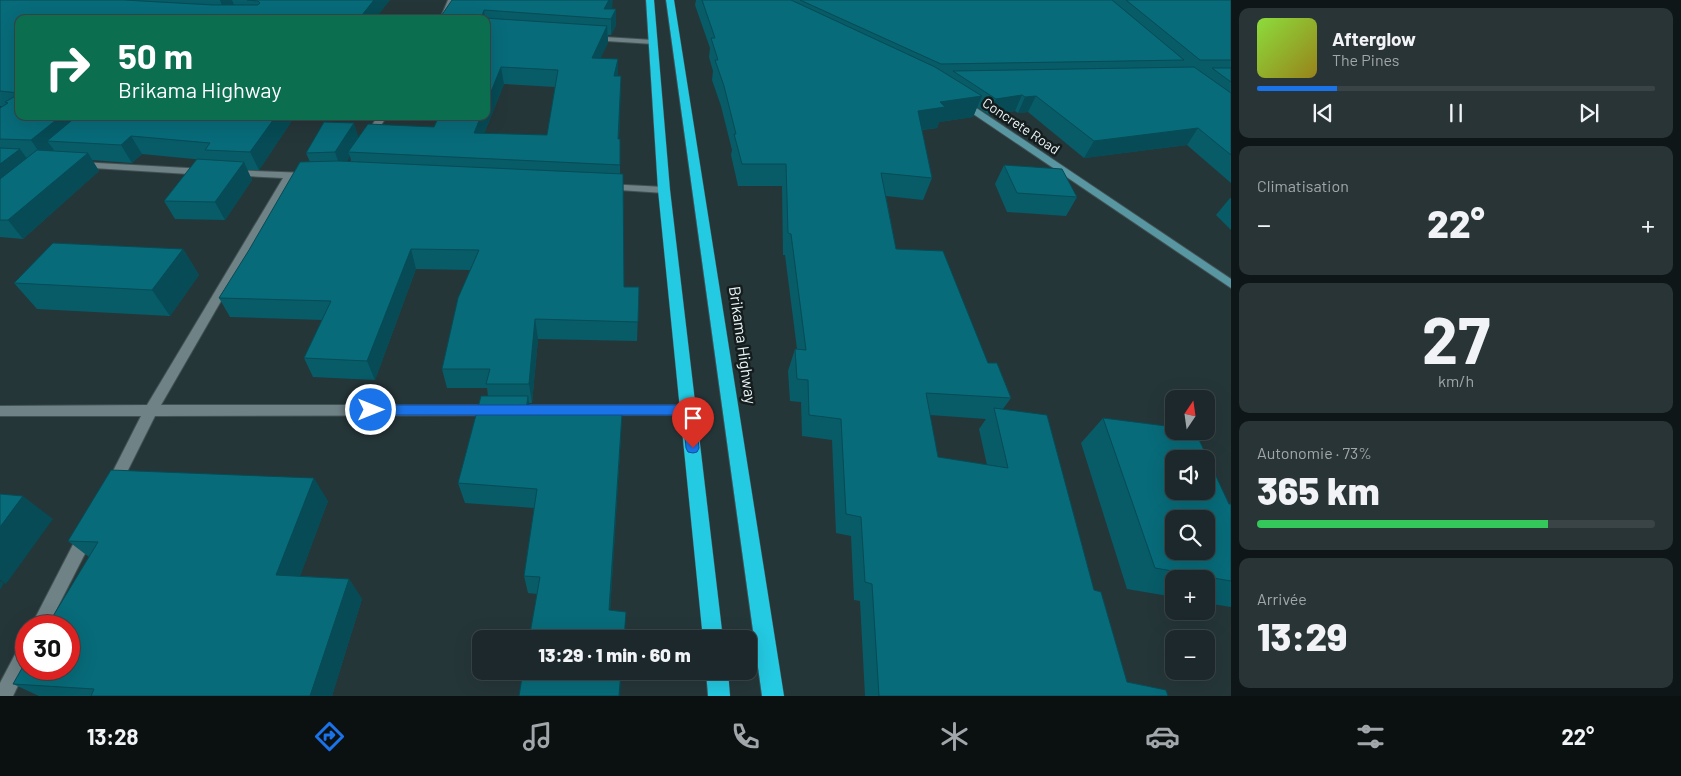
<!DOCTYPE html>
<html lang="fr">
<meta charset="utf-8">
<style>
:root{--surface:#1c282b;--page:#293437;--text:#f1f3f6;--muted:#a0a6a9;--line:#3a4447;--accent:#1a73e8}
body{margin:0;font-family:Barlow,sans-serif;background:var(--page);color:var(--text);height:100vh;display:flex;flex-direction:column;font-size:19px;white-space:nowrap}
*{box-sizing:border-box;margin:0}
p{font-size:16px;color:var(--muted)}
.icon{flex:none;width:28px;height:28px;fill:none;stroke:currentColor;stroke-width:2;stroke-linecap:round;stroke-linejoin:round}
.map{position:relative;flex:1;overflow:hidden}
.drawer{display:flex;flex-direction:column;gap:8px;padding:8px;background:#0f1618;width:450px}
.drawer>*{flex:none}
.top-card{position:absolute;left:15px;top:15px;width:475px;height:105px;border-radius:10px;box-shadow:0 5px 20px #0002,0 0 0 1px var(--line);background:#0b6e4f;color:#fff;overflow:hidden}
.needle{width:32px;rotate:13deg}
.buttons{position:absolute;left:1165px;top:390px;display:grid;gap:10px}
.buttons a{display:grid;place-items:center;width:50px;height:50px;border-radius:10px;background:var(--surface);box-shadow:0 5px 20px #0002,0 0 0 1px var(--line);font-size:25px}
.speed{position:absolute;left:15px;top:615px;display:flex;gap:10px;font-size:25px;font-weight:700;text-align:center}
.speed>*{display:grid;place-content:center;width:65px;height:65px;border-radius:50%;background:var(--surface);box-shadow:0 5px 20px #0002,0 0 0 1px var(--line);line-height:1}
.speed .limit{border:8px solid #d22;background:#fff;color:#111}
.pin{position:absolute;display:grid;place-items:center;width:42px;height:42px;color:#fff;margin:-51px -21px;border-radius:50% 50% 50% 0;rotate:-45deg;box-shadow:0 0 5px #0007}
.pin .icon{rotate:45deg}
.me{position:absolute;width:55px;margin:-28px;rotate:90deg;stroke-linejoin:round;filter:drop-shadow(0 0 4px #0008)}
.turn{display:flex;align-items:center;gap:18px;height:105px;padding:0 20px;font-size:22px}
.turn .icon{width:65px;height:65px;stroke-width:2.5}
.turn b{display:block;font-size:35px;line-height:42px}
.big{font-size:38px;font-weight:800;line-height:1.1}
.drawer .tile{flex:1;display:flex;flex-direction:column;justify-content:center;gap:8px;min-width:0;padding:0 18px;border-radius:10px;background:var(--page)}
.drawer .dial{align-items:center;gap:0}
.dial b{font-size:65px;line-height:1}
.song{display:flex;align-items:center;gap:15px}
.cover{width:60px;height:60px;border-radius:8px;background:linear-gradient(135deg,hsl(90 70% 55%),hsl(50 70% 35%))}
.played{height:5px;border-radius:2px;background:linear-gradient(90deg,var(--accent) 20%,var(--line) 20%)}
.keys{display:flex;justify-content:space-around;direction:ltr}
.heat{display:flex;justify-content:space-between;align-items:center;font-size:28px;direction:ltr}
.charge{height:8px;border-radius:4px;background:linear-gradient(90deg,#34c759 73%,var(--line) 0)}
.trip{position:absolute;left:472px;top:630px;width:285px;height:50px;border-radius:10px;background:var(--surface);box-shadow:0 5px 20px #0002,0 0 0 1px var(--line);font-weight:800;line-height:50px;text-align:center}
.tabs{display:flex;height:80px;justify-content:space-around;align-items:center;background:#0b1011;color:var(--muted)}
.tabs .icon{width:35px;height:35px}
.tabs .active{color:var(--accent)}
.tabs b{font-size:22px;color:var(--text)}
main{display:flex;flex:1;min-height:0}
.map>svg:first-child{display:block}
</style>
<main>
<div class="map">
<svg width="1231" height="696" viewBox="0 0 1231 696">
<rect width="100%" height="100%" fill="#253639"/>
<g fill="none" stroke-linecap="round" stroke-linejoin="round">
<!-- street casing -->
<g stroke="#425154" stroke-width="2">
<path id="street" d="M 448,0 L 454,0 L 447,19 L 440,19 Z
M 588,36 L 653,40 L 657,42 L 653,44 L 591,40 L 587,38 Z
M 378,116 L 387,116 L 372,139 L 366,139 L 364,137 Z
M 80,162 L 205,169 L 210,172 L 205,175 L 77,167 L 77,163 Z
M 232,170 L 307,173 L 312,176 L 307,179 L 292,178 L 161,405 L 689,405 L 694,406 L 696,410 L 694,414 L 689,415 L 155,416 L 118,490 L 113,491 L 108,490 L 106,485 L 141,416 L 0,416 L 0,406 L 147,405 L 283,178 L 229,175 L 229,171 Z
M 607,184 L 664,187 L 669,190 L 664,193 L 604,189 L 602,187 Z
M 86,529 L 92,531 L 94,536 L 48,626 L 31,626 L 80,531 Z
M 26,642 L 26,669 L 13,696 L 0,696 L 0,683 L 20,645 Z"/>
</g>
<!-- secondary casing -->
<g stroke="#425154" stroke-width="2">
<path id="secondary" d="M 960,101 L 966,101 L 1231,279 L 1231,288 L 960,105 Z"/>
</g>
<!-- highway casing -->
<g stroke="#425154" stroke-width="1">
<path id="highway" d="M 646,0 L 654,0 L 670,190 L 723,639 L 703,639 L 658,190 Z
M 666,0 L 674,0 L 784,696 L 762,696 Z
M 706,671 L 728,671 L 730,696 L 708,696 Z"/>
</g>
<!-- street -->
<use href="#street" fill="#6f8286" fill-rule="evenodd"/>
<!-- secondary -->
<use href="#secondary" fill="#5897a2" fill-rule="evenodd"/>
<!-- highway -->
<use href="#highway" fill="#24c9e2" fill-rule="evenodd"/>
</g>
<!-- wall -->
<path fill="#075c68" fill-rule="evenodd" d="M 0,0 L 390,0 L 377,16 L 19,19 L 19,116 L 295,116 L 259,170 L 247,170 L 252,180 L 225,220 L 175,219 L 164,201 L 204,160 L 142,154 L 132,163 L 92,160 L 99,171 L 23,239 L 0,237 L 0,108 L 2,106 L 0,106 Z
M 452,0 L 612,9 L 616,25 L 611,35 L 608,35 L 608,43 L 600,58 L 618,76 L 621,76 L 619,139 L 620,139 L 620,174 L 624,287 L 639,287 L 637,341 L 538,339 L 532,403 L 529,403 L 530,410 L 621,435 L 610,611 L 626,629 L 537,594 L 528,593 L 524,576 L 534,508 L 465,503 L 458,483 L 488,396 L 487,388 L 447,388 L 442,369 L 470,270 L 416,269 L 375,380 L 313,377 L 304,358 L 322,320 L 230,317 L 219,298 L 310,162 L 306,153 L 359,137 L 434,127 L 486,116 ZM 504,84 L 555,87 L 547,135 L 484,134 ZM 350,156 L 351,161 L 347,161 Z
M 696,0 L 1231,0 L 1231,183 L 1187,145 L 1084,158 L 1028,112 L 1018,113 L 1015,111 L 989,115 L 977,107 L 973,117 L 939,122 L 937,128 L 922,130 L 932,178 L 923,200 L 886,196 L 896,249 L 988,363 L 1011,398 L 1003,409 L 1094,590 L 1127,682 L 1168,696 L 865,696 L 860,601 L 854,600 L 851,536 L 836,533 L 832,440 L 802,436 L 801,402 L 790,401 L 788,371 L 795,349 L 797,349 L 785,255 L 783,255 L 782,186 L 738,186 L 731,155 L 732,150 L 721,106 L 712,80 L 713,71 L 709,57 L 710,48 L 695,5 ZM 930,415 L 986,419 L 979,429 L 987,465 L 938,457 Z
M 1004,165 L 1077,197 L 1066,216 L 1007,212 L 995,184 Z
M 1230,198 L 1231,198 L 1231,230 L 1216,215 Z
M 183,249 L 199,275 L 170,316 L 37,309 L 14,283 Z
M 1103,418 L 1229,504 L 1231,504 L 1231,607 L 1206,603 L 1206,579 L 1174,579 L 1174,597 L 1127,589 L 1081,443 Z
M 328,501 L 300,576 L 349,579 L 362,599 L 332,696 L 39,696 L 13,684 L 89,557 L 68,541 Z"/>
<!-- shaded-wall -->
<path fill="#064b55" d="M 220,0 L 232,0 L 234,5 L 225,13 Z
M 374,0 L 390,0 L 375,19 L 362,15 Z
M 609,0 L 613,0 L 612,10 L 604,9 Z
M 616,9 L 616,25 L 611,35 L 611,19 Z
M 484,10 L 485,19 L 482,16 Z
M 607,26 L 608,43 L 593,75 L 592,58 Z
M 618,59 L 618,76 L 614,76 Z
M 501,67 L 504,84 L 477,151 L 474,133 L 481,116 L 486,116 L 486,104 Z
M 621,76 L 621,93 L 618,157 L 618,139 Z
M 1022,95 L 1015,111 L 989,115 L 996,99 Z
M 982,96 L 973,117 L 939,122 L 937,128 L 910,131 L 918,111 L 940,102 Z
M 1036,96 L 1028,112 L 1018,113 L 1025,97 Z
M 61,116 L 94,116 L 47,141 L 54,150 L 43,158 L 31,140 Z
M 276,116 L 295,116 L 259,170 L 250,152 Z
M 354,123 L 360,141 L 348,152 L 350,156 L 341,170 L 335,152 Z
M 1198,128 L 1187,145 L 1084,158 L 1094,141 Z
M 131,136 L 142,154 L 132,163 L 121,145 Z
M 20,149 L 33,167 L 0,194 L 0,164 Z
M 88,153 L 99,171 L 23,239 L 8,220 Z
M 244,162 L 252,180 L 225,220 L 215,202 Z
M 183,249 L 199,275 L 170,316 L 152,290 Z
M 411,249 L 416,269 L 375,380 L 367,361 Z
M 535,319 L 538,339 L 532,403 L 529,384 Z
M 528,396 L 531,417 L 526,410 Z
M 622,414 L 621,435 L 609,627 L 609,610 Z
M 314,478 L 328,501 L 293,595 L 276,575 Z
M 23,496 L 53,519 L 6,584 L 0,580 L 0,527 Z
M 349,579 L 362,599 L 332,696 L 310,696 Z
M 0,581 L 4,583 L 0,590 Z
M 621,671 L 622,671 L 620,696 L 619,696 Z"/>
<!-- building -->
<path fill="#086b79" stroke="#064b55" fill-rule="evenodd" d="M 0,0 L 124,0 L 213,5 L 258,5 L 260,3 L 258,1 L 247,0 L 374,0 L 362,15 L 402,19 L 19,19 L 19,93 L 0,91 Z
M 452,0 L 609,0 L 604,9 L 616,9 L 611,19 L 484,10 L 482,16 L 484,18 L 607,26 L 592,58 L 618,59 L 614,76 L 621,76 L 618,139 L 620,139 L 620,165 L 348,152 L 368,124 L 434,127 L 439,116 L 481,116 L 474,133 L 547,135 L 558,70 L 501,67 L 486,104 L 486,19 L 439,19 Z
M 702,0 L 791,0 L 935,67 L 982,96 L 940,102 L 945,107 L 918,111 L 932,178 L 881,173 L 896,249 L 943,251 L 988,363 L 997,363 L 1011,398 L 926,393 L 938,457 L 1008,468 L 994,408 L 1047,415 L 1094,590 L 1101,592 L 1127,682 L 1166,690 L 1168,696 L 879,696 L 872,584 L 865,582 L 861,517 L 846,514 L 841,419 L 809,415 L 808,380 L 797,379 L 795,349 L 806,350 L 791,234 L 788,233 L 786,164 L 742,164 L 734,134 L 736,134 L 724,86 L 715,60 L 718,60 L 711,38 L 715,38 Z
M 800,0 L 1112,0 L 1184,60 L 941,64 Z
M 1126,0 L 1231,0 L 1231,60 L 1200,60 Z
M 1194,67 L 1231,93 L 1231,155 L 1198,128 L 1094,141 L 1036,96 L 1025,97 L 1022,95 L 996,99 L 953,71 Z
M 1212,68 L 1231,68 L 1231,82 Z
M 19,94 L 19,116 L 61,116 L 31,140 L 0,139 L 0,108 L 8,103 L 5,102 Z
M 77,116 L 276,116 L 250,152 L 205,150 L 210,143 L 131,136 L 121,145 L 47,141 Z
M 324,122 L 354,123 L 335,152 L 306,153 Z
M 0,148 L 20,149 L 0,164 Z
M 37,150 L 88,153 L 8,220 L 0,220 L 0,179 Z
M 197,159 L 244,162 L 215,202 L 164,201 Z
M 338,161 L 623,174 L 624,287 L 639,287 L 638,322 L 535,319 L 529,384 L 486,384 L 490,369 L 442,369 L 458,298 L 479,250 L 411,249 L 367,361 L 304,358 L 331,301 L 219,298 L 249,250 L 300,162 Z
M 1004,165 L 1062,169 L 1077,197 L 1017,193 Z
M 53,243 L 183,249 L 152,290 L 14,283 Z
M 481,396 L 528,396 L 526,410 L 622,414 L 609,610 L 626,612 L 624,639 L 529,639 L 540,577 L 524,576 L 537,489 L 458,483 Z
M 1103,418 L 1174,427 L 1174,431 L 1195,431 L 1229,504 L 1231,504 L 1231,581 L 1155,568 ZM 1174,459 L 1206,459 L 1206,491 L 1174,491 ZM 1174,519 L 1206,519 L 1206,551 L 1174,551 Z
M 111,470 L 314,478 L 276,575 L 349,579 L 310,696 L 91,696 L 94,689 L 13,684 L 26,661 L 26,669 L 69,669 L 69,626 L 47,626 L 98,542 L 68,541 Z
M 0,494 L 23,496 L 0,527 Z
M 523,671 L 621,671 L 619,696 L 519,696 Z"/>
<!-- route -->
<path fill="#1a73e8" stroke="#114b97" d="M 371,405 L 689,405 L 693,406 L 695,410 L 699,448 L 697,452 L 693,453 L 688,452 L 686,448 L 683,415 L 371,415 L 367,413 L 365,410 L 367,406 Z"/>
<g text-anchor="middle" stroke-width="5" stroke-linejoin="round" paint-order="stroke">
<!-- far-street labels -->
<g font-size="14" fill="#eaf5f7" stroke="#141c1d">
<text transform="translate(1021 126) rotate(34)" y="5">Concrete Road</text>
</g>
<!-- street labels -->
<g font-size="16" fill="#eaf5f7" stroke="#141c1d">
<text transform="translate(743 345) rotate(82)" y="6">Brikama Highway</text>
</g>
</g>
</svg>
<div class="buttons">
<a><svg class="needle" viewBox="-14 -14 28 28"><path d="M0-13l5 13h-10z" fill="#e53935"/><path d="M0 13l5-13h-10z" fill="#a0a6a9"/></svg></a>
<a><svg class="icon" aria-label="sound" viewBox="0 0 24 24"><path d="M4 9h4l5-4v14l-5-4H4zM17 9q2 3 0 6"/></svg></a>
<a><svg class="icon" aria-label="search" viewBox="0 0 24 24"><circle cx="10" cy="10" r="6"/><path d="M15 15l6 6"/></svg></a>
<a>+</a>
<a>−</a>
</div>
<div class="speed"><div class="limit">30</div></div>
<div class="pin" style="left:693px;top:448px;background:#d93025"><svg class="icon" aria-label="arrive" viewBox="0 0 24 24"><path d="M6 21V4h12l-3 4 3 4H6"/></svg></div>
<svg class="me" style="left:371px;top:410px" viewBox="-20 -20 40 40"><circle r="17" fill="#1a73e8" stroke="#fff" stroke-width="3"/><path d="M0-11L8 9 0 5-8 9z" fill="#fff"/></svg>
<div class="trip">13:29 · 1 min · 60 m</div>
<div class="top-card">
<div class="turn"><svg class="icon" aria-label="right" viewBox="0 0 24 24"><path d="M7 20v-9h11M14 6l5 5-5 5"/></svg><div><b>50 m</b>Brikama Highway</div></div>
</div>
</div>
<section class="drawer">
<div class="tile">
<div class="song"><i class="cover"></i><div><b>Afterglow</b><p>The Pines</p></div></div>
<div class="played"></div>
<div class="keys"><svg class="icon" aria-label="previous" viewBox="0 0 24 24"><path d="M18 5L8 12l10 7zM5 5v14"/></svg><svg class="icon" aria-label="pause" viewBox="0 0 24 24"><path d="M8 5v14M16 5v14"/></svg><svg class="icon" aria-label="next" viewBox="0 0 24 24"><path d="M6 5l10 7-10 7zM19 5v14"/></svg></div>
</div>
<div class="tile"><p>Climatisation</p>
<div class="heat"><a>−</a><b class="big">22°</b><a>+</a></div>
</div>
<div class="tile dial"><b>27</b><p>km/h</p></div>
<div class="tile"><p>Autonomie · 73%</p><b class="big">365 km</b><div class="charge"></div></div>
<div class="tile"><p>Arrivée</p><b class="big">13:29</b></div>
</section>
</main>
<nav class="tabs">
<b>13:28</b>
<svg class="icon active" aria-label="directions" viewBox="0 0 24 24"><path d="M12 3l9 9-9 9-9-9zM9 14v-3h6M13 9l2 2-2 2"/></svg>
<svg class="icon" aria-label="music" viewBox="0 0 24 24"><path d="M9 18V5l10-2v13"/><circle cx="6" cy="18" r="3"/><circle cx="16" cy="16" r="3"/></svg>
<svg class="icon" aria-label="phone" viewBox="0 0 24 24"><path d="M5 4h4l2 5-3 2q2 4 5 5l2-3 5 2v4C11 20 4 13 5 4z"/></svg>
<svg class="icon" aria-label="climate" viewBox="0 0 24 24"><path d="M12 3v18M4 7l16 10M4 17L20 7"/></svg>
<svg class="icon" aria-label="car" viewBox="0 0 24 24"><path d="M5 17H2v-5l4-1 3-4h7l3 4 3 1v5h-3M9 17h6M6 11h13"/><circle cx="7" cy="17" r="2"/><circle cx="17" cy="17" r="2"/></svg>
<svg class="icon" aria-label="filters" viewBox="0 0 24 24"><path d="M4 7h16M4 17h16"/><circle cx="9" cy="7" r="2"/><circle cx="15" cy="17" r="2"/></svg>
<b>22°</b>
</nav>
